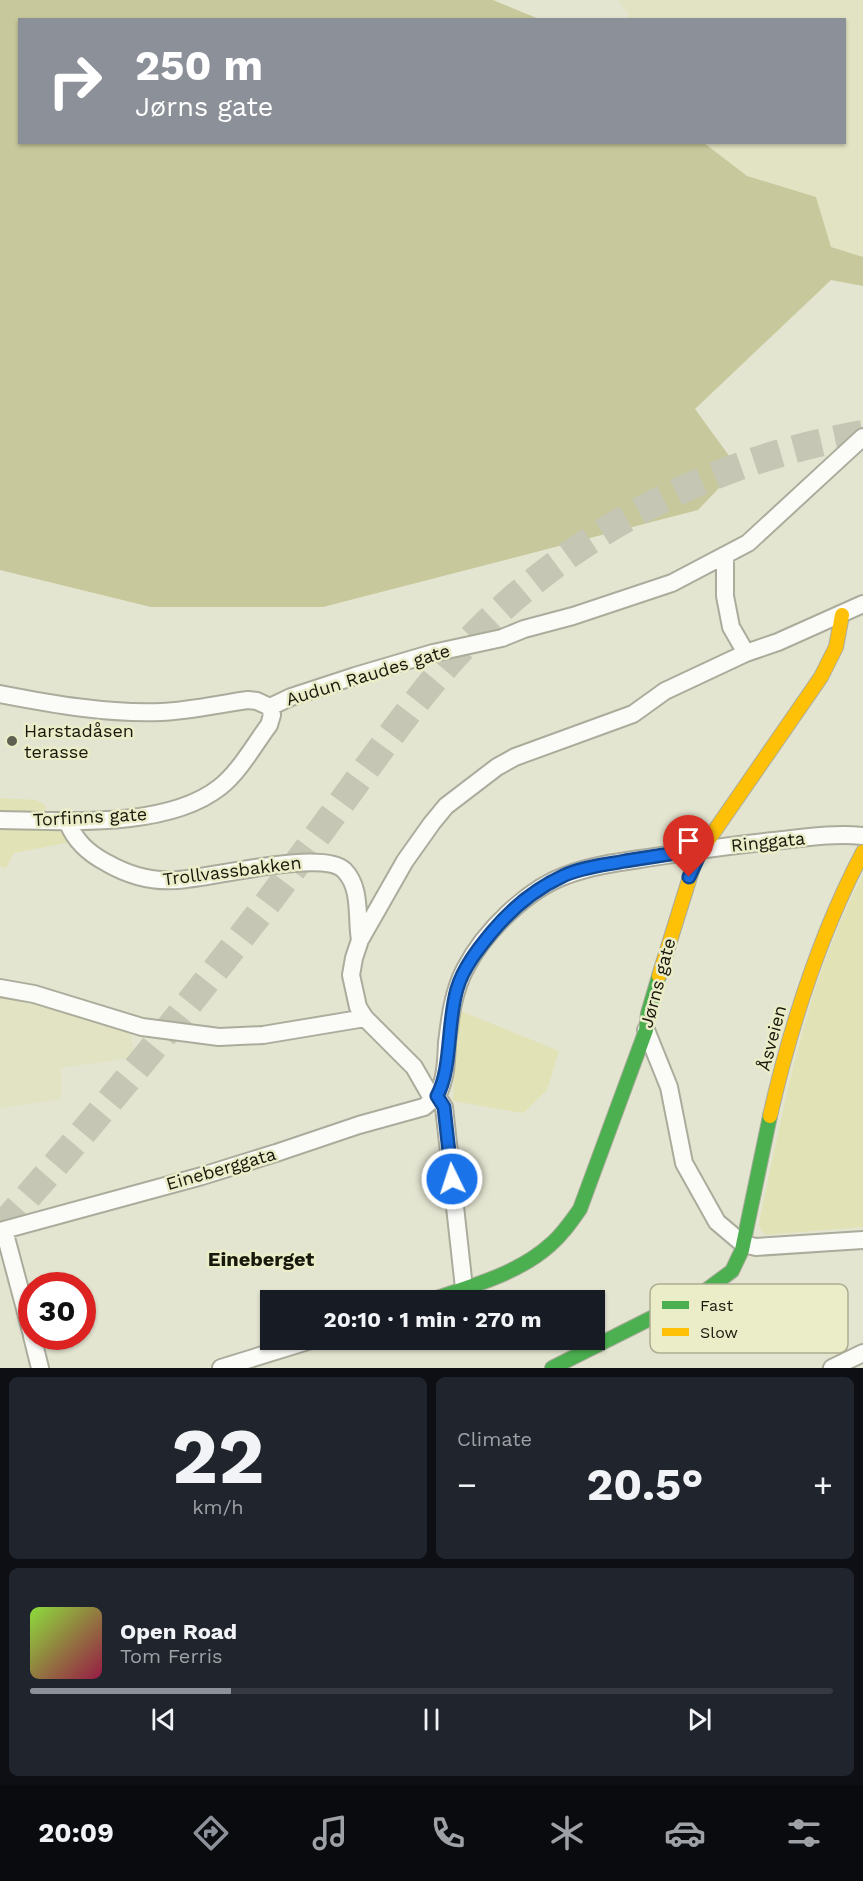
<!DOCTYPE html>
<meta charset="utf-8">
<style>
:root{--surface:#171b24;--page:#20242c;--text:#f1f3f6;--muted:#9ea1a6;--line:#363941;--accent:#8c9099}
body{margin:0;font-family:"Work Sans",sans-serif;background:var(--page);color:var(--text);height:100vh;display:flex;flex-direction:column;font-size:22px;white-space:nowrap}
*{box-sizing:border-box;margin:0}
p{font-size:20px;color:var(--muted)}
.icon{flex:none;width:33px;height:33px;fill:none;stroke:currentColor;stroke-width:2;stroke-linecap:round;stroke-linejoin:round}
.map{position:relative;height:1368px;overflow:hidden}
.side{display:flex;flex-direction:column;gap:9px;padding:9px;background:#0d0f14;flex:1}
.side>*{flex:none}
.hud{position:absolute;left:18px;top:18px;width:828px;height:126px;border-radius:0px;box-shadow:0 2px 4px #0004;background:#8c9099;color:#fff;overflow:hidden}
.speed{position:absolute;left:18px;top:1272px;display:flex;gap:12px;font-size:30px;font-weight:700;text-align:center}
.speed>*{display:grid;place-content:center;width:78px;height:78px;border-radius:50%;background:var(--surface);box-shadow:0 2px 4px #0004;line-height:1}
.speed .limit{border:9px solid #d22;background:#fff;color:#111}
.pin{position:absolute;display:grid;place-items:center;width:51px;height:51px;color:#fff;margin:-62px -26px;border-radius:50% 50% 50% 0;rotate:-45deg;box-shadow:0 0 6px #0007}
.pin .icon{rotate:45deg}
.me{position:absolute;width:66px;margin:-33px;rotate:356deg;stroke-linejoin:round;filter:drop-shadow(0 0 4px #0008)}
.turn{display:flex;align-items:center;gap:21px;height:126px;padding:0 18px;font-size:27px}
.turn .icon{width:78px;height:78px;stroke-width:2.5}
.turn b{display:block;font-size:42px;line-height:51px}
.big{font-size:45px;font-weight:700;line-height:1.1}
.side .tile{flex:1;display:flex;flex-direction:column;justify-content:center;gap:9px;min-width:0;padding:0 21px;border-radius:9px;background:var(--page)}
.side .dial{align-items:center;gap:0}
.dial b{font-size:78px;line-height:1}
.song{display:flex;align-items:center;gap:18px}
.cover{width:72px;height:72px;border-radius:9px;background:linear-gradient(135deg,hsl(90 70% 55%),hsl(340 70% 35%))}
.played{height:6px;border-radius:3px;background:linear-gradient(90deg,var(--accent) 25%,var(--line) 25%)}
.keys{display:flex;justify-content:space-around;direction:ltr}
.heat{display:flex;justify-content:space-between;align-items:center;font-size:33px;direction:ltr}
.side .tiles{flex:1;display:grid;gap:9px;grid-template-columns:1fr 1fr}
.tile:last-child{grid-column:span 2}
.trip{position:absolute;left:260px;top:1290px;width:345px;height:60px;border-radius:0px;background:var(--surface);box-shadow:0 2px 4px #0004;font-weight:700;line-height:60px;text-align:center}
.tabs{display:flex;height:96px;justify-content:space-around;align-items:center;background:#090b0e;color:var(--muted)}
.tabs .icon{width:42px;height:42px}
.tabs .current{color:var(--accent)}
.tabs b{font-size:27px;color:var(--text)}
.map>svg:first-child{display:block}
</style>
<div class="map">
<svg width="863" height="1368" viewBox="0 0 863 1368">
<rect width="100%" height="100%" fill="#e4e5d1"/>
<!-- built -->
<path fill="#e2e3c2" d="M 618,0 L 863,0 L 863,257 L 831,247 L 816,197 L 747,176 L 704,143 L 844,142 L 844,20 L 625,19 L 629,15 Z
M 0,992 L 130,1030 L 135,1057 L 61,1068 L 61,1099 L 0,1108 Z"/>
<!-- green -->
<path fill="#e1e2b5" d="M 0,798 L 36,800 L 45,805 L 46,811 L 0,811 Z
M 0,825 L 54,827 L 71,842 L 14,853 L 6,868 L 0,867 Z
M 863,875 L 863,1227 L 765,1235 L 759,1226 L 760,1218 C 785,1101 806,982 863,875 Z
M 458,1010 L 559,1051 L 547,1090 L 523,1113 L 453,1101 L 455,1033 Z"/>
<!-- forest -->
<path fill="#c7c89b" d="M 0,0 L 493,0 L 539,19 L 20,20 L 20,142 L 704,143 L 747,176 L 816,197 L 831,247 L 863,257 L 863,286 L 831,280 L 695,409 L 738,468 L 698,510 L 323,607 L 151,607 L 0,570 Z"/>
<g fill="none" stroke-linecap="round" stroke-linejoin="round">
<!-- highway-tunnel -->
<path stroke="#c5c6b3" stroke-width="28" stroke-dasharray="28 14" stroke-linecap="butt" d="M 0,1228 C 94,1123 183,1013 269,901 C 302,857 334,813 366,769 C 397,727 428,684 464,646 C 570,533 711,460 863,434"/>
<!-- street casing -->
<g stroke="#abac9c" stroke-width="20">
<path id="street" d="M 725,556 L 725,596 L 731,627 L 746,653
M 0,694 C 52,704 107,714 161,712 C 190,711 219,704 248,700 L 257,701 L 270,707
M 270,707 L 291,697 L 355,676 L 433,653 L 502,638 L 524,629 L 573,616 L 672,583 L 748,543 L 863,437
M 0,820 C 65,821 167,829 220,787 C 240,771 254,745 269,725 L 272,715 L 270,707
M 67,821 C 75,841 88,853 107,863 C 128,875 152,882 177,880 C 211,878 322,849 344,870 C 362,888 356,917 360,940
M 0,988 L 34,994 L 142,1027 L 219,1037 L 263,1035 L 365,1018
M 646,1030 L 669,1087 L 684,1163 L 717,1222 L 743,1244 L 756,1247 L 863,1240
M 433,1100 L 414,1067 L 365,1018 L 358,1007 L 351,975 L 354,958 L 360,940 L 405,861 L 432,823 L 446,806 L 497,767 L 515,757 L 633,714 L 665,691 L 746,653 L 778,642 L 863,604
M 4,1230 L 32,1335
M 0,1231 L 202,1176 L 276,1153 L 359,1125 L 424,1107 L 437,1096
M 464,1288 L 444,1107 L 437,1096 C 446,1079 446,1062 447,1043 C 450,1018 453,992 465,969 C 484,932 527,889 567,875 C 596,864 629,861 660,856 C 697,850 735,845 773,841 C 803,838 832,833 863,836
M 32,1336 L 40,1368
M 221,1368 L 311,1340
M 832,1368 L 863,1353"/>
</g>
<!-- fast casing -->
<g stroke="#abac9c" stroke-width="16">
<path id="fast" d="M 431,1300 C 471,1286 518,1274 550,1245 C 562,1235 571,1222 580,1209 L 646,1030 L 648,1013 L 659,976
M 552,1368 L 705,1291 L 732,1271 L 742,1250 L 770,1116"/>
</g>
<!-- slow casing -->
<g stroke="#abac9c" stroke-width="16">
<path id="slow" d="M 659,976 L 694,864 L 702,849 L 821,677 L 836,647 L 842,615
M 770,1116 C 791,1024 819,936 863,852"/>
</g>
<!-- street -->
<use href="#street" stroke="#fbfbf8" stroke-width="16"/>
<!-- fast -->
<use href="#fast" stroke="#4caf50" stroke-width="14"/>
<!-- slow -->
<use href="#slow" stroke="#ffc107" stroke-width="14"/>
</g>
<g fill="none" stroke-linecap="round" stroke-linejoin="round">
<!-- route casing -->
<g stroke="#114b97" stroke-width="15">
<path id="route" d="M 452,1179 L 444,1107 L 437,1096 C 452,1069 447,1022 457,989 C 463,968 478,949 492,932 C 512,908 535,889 563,876 C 582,867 605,865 625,861 C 651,857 676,853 702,849 L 689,877"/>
</g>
<!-- route -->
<use href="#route" stroke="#1a73e8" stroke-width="10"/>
</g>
<!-- markers -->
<circle fill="#5f6051" stroke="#ebedc9" stroke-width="2" cx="12" cy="741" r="6"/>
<g text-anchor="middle" stroke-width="5" stroke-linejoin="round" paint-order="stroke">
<!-- street labels -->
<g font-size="18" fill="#18180c" stroke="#ebedc9">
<text transform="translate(368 675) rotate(-17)" y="6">Audun Raudes gate</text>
<text transform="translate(90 817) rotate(-3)" y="6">Torfinns gate</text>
<text transform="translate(768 842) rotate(-6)" y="6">Ringgata</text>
<text transform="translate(232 871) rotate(-7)" y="6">Trollvassbakken</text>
<text transform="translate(658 983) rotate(-75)" y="6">Jørns gate</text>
<text transform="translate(772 1038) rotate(-75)" y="6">Åsveien</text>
<text transform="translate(221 1169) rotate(-16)" y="6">Eineberggata</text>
</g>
<!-- poi labels -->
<g font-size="18" fill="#18180c" stroke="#ebedc9" text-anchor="start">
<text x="24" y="737">Harstadåsen<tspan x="24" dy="21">terasse</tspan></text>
</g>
<!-- neighbourhood labels -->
<g font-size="20" font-weight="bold" fill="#18180c" stroke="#ebedc9">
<text x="261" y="1266">Eineberget</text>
</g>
</g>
<!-- legend -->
<rect x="650" y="1284" width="198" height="69" rx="9" fill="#ebedc9" stroke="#acad90" stroke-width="1.5"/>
<rect x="662" y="1301" width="27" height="8" fill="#4caf50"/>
<rect x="662" y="1328" width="27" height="8" fill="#ffc107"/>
<g font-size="16" fill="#18180c">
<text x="700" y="1311">Fast</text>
<text x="700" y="1338">Slow</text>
</g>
</svg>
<div class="speed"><div class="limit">30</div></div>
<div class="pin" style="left:689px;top:877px;background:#d93025"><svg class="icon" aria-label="arrive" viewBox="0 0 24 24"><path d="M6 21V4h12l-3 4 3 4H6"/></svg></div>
<svg class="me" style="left:452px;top:1179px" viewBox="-20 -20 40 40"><circle r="17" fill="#1a73e8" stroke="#fff" stroke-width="3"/><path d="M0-11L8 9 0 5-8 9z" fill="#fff"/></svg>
<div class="trip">20:10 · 1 min · 270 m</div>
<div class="hud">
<div class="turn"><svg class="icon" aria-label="right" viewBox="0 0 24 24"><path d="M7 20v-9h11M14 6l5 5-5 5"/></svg><div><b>250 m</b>Jørns gate</div></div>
</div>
</div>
<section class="side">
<div class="tiles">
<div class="tile dial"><b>22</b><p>km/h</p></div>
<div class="tile"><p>Climate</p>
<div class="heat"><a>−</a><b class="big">20.5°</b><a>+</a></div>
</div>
<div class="tile">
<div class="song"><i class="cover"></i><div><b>Open Road</b><p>Tom Ferris</p></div></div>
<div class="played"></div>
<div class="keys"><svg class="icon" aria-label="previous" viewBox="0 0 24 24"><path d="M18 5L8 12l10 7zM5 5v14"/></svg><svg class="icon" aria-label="pause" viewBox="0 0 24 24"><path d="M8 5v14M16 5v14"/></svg><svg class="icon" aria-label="next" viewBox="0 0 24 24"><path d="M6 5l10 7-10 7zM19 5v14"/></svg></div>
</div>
</div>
</section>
<nav class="tabs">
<b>20:09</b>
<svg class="icon current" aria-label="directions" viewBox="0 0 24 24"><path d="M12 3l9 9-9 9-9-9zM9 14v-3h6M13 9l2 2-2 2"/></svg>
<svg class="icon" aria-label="music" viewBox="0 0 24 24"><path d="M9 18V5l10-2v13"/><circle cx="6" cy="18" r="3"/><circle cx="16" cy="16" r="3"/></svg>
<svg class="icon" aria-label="phone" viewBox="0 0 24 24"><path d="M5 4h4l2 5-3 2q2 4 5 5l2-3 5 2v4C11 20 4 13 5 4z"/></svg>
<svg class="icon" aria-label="climate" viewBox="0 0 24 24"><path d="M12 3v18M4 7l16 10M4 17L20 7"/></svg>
<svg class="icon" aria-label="car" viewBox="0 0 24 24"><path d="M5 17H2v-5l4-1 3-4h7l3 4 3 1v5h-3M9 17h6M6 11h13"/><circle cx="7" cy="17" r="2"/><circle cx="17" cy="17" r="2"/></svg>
<svg class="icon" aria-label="filters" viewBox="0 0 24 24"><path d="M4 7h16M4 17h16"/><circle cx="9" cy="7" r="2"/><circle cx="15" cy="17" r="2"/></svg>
</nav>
